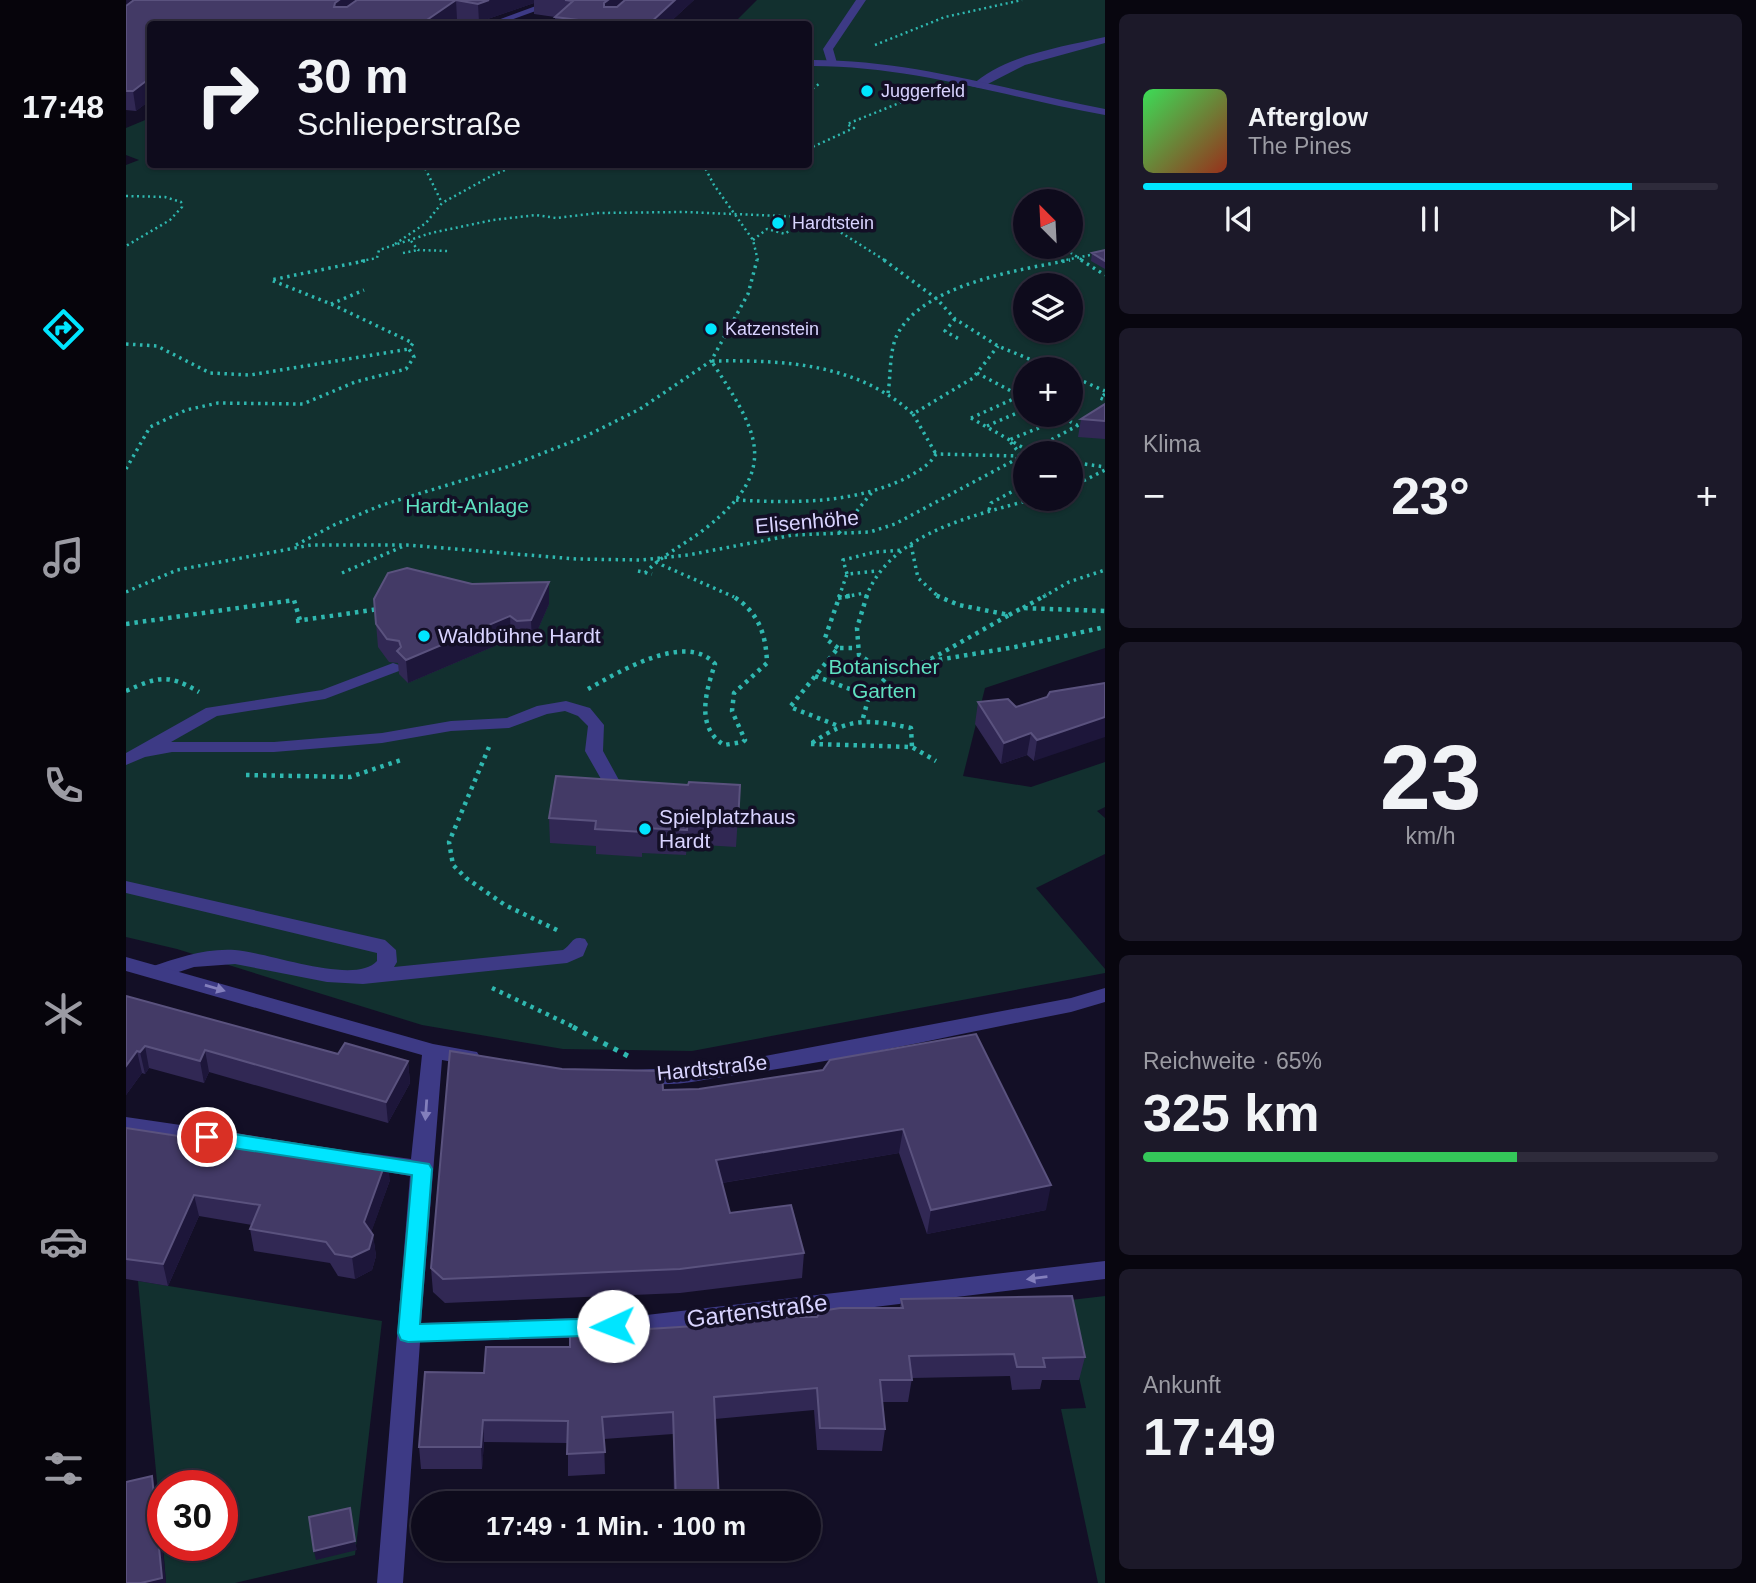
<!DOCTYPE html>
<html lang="de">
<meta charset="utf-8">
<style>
:root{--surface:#0e0b1c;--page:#1c1929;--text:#f1f3f6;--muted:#9b9ba3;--line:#2e2b3b;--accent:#00e5ff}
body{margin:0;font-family:Arial,sans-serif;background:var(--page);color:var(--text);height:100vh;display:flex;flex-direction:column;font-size:26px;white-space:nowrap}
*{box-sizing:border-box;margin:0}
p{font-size:23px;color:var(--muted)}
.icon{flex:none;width:38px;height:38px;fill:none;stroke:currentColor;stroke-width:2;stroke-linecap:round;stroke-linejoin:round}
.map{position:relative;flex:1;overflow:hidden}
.details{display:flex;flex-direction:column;gap:14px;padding:14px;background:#08060f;width:651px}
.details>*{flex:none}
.hud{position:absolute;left:21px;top:21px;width:665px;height:147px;border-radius:7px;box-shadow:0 2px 5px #0004,0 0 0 2px var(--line);background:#0e0b1c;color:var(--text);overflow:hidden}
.needle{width:46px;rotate:336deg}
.fabs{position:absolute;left:887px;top:189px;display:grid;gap:14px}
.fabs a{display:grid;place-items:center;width:70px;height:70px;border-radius:50%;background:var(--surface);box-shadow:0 2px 5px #0004,0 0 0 2px var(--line);font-size:35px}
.speed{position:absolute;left:21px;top:1470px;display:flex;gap:14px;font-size:35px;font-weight:700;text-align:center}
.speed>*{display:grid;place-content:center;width:91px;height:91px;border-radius:50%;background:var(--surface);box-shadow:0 2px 5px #0004,0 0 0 2px var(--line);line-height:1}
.speed .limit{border:10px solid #d22;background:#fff;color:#111}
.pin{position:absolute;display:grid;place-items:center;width:60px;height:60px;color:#fff;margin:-30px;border:4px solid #fff;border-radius:50%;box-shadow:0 2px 7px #0007}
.me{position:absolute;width:77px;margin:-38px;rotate:268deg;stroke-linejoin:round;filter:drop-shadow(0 0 5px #0008)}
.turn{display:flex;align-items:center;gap:24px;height:147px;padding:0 35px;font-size:32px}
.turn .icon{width:91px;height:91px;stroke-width:2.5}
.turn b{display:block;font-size:49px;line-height:60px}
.big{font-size:52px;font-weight:800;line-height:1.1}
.details .tile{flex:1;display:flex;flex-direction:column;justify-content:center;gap:10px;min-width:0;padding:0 24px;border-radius:10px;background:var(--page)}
.details .dial{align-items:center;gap:0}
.dial b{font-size:91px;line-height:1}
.song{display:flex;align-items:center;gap:21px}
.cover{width:84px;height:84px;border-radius:10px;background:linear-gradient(135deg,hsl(130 70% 55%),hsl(10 70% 35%))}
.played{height:7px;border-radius:4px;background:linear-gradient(90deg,var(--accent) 85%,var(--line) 85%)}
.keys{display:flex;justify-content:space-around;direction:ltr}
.heat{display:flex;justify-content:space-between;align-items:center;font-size:38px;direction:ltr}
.charge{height:10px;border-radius:5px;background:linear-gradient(90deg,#34c759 65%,var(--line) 0)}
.trip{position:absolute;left:285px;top:1491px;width:410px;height:70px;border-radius:35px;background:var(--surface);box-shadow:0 2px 5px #0004,0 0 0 2px var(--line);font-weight:800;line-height:70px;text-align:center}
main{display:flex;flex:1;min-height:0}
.menu{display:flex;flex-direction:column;width:126px;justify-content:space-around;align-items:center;background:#06040b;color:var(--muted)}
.menu .icon{width:49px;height:49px}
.menu .active{color:var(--accent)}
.menu b{font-size:32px;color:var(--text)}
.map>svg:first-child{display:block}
</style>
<main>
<nav class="menu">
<b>17:48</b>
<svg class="icon active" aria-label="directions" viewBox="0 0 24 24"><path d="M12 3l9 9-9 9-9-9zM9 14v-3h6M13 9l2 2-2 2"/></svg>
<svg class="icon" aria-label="music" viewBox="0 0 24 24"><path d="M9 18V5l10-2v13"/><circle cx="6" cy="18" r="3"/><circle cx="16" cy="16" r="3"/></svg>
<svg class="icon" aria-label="phone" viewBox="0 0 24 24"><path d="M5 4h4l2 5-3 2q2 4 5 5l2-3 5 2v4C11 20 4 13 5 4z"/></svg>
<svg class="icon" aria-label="climate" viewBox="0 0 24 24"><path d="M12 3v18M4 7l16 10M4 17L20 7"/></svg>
<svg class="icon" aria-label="car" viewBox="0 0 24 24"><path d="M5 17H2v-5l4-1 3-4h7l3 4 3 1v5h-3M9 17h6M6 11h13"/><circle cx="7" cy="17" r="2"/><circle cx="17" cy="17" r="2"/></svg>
<svg class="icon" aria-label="filters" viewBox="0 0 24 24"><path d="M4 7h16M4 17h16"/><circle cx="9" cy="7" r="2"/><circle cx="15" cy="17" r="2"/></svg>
</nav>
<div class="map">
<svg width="979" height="1583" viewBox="0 0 979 1583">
<rect width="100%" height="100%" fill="#130f26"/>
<!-- green -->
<path fill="#12302f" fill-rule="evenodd" d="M 631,0 L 979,0 L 979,648 L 859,688 L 837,776 L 905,787 L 979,762 L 979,807 L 971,811 L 979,818 L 979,854 L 910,888 L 979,969 L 979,973 L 566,1051 L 437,1049 L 296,1025 L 51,949 L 0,937 L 0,165 L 13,160 L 0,155 L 0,128 L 24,118 L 24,164 L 682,164 L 682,24 L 607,24 ZM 900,201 L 945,201 L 945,247 L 900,247 ZM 900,285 L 945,285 L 945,331 L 900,331 ZM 900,369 L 945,369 L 945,415 L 900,415 ZM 900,453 L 945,453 L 945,499 L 900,499 Z
M 12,1281 L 256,1321 L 229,1555 L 109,1583 L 40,1583 L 37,1545 L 96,1545 L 96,1486 L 37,1486 L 37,1545 Z
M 979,1296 L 979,1583 L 972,1583 L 935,1409 L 960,1408 L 936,1301 Z"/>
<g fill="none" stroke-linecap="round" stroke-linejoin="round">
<!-- path-far3 -->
<path stroke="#2fb8b0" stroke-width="2.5" stroke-dasharray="2 3.5" stroke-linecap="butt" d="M 749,45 L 819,17 L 896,0
M 682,92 L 693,84
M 682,149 L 728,128 L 721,124 L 796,94
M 302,164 L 299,168 L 316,203
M 577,164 L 588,185 L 627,240 L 632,261
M 580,168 L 629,164
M 0,196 L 39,197 L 55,202 L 56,207 L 44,220 L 0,246
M 945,225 L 950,224
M 627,240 L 641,229 L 659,234 L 680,218
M 285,241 L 292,250 L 322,251
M 269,244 L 300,223 L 316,203 L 367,175 L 389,166 L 416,164
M 935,247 L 958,261
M 277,253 L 292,250
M 235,261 L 251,258 L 253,250 L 305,233 L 367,220 L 410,215 L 430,218 L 472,213 L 558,212 L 681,217 L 703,225 L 760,261
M 935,261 L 979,252"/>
<!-- path-far2 -->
<path stroke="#2fb8b0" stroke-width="3.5" stroke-dasharray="2.5 4.5" stroke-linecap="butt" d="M 758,260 L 811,299 L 829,319 L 872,346 L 927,369
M 955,260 L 979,275
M 205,304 L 238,290
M 829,319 L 819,331 L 833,339
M 0,344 L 31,346 L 84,373 L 124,375 L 283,349
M 586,361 C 658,360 731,363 787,414 L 847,378 L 872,346
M 851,373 L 900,399
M 945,376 L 979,391
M 762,393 C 765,375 763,352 771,335 C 797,284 893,270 944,260
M 979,394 L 974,398 L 979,400
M 787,414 L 810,454
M 931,415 L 951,425
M 845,418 L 903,451
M 845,418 L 894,396
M 861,426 L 900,409
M 911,448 L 920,453
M 901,453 L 958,422
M 895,455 L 883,440 L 937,418
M 945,462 L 979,467
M 0,469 L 24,427 L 60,410 L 92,403 L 177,404 L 229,382 L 280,369 L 288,357 L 283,349 L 287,343 L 205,304 L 145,280 L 243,260
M 945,487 L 979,470
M 610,500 C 667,503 723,504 776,480 C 789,473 802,467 810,454 L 893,456
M 863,510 L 865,503 L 900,484
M 713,533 L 747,491
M 170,545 L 208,525 L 256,505 L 384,466 L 458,437 L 514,409 L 585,361 L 622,294 L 631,260
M 785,545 L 792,578 L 813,597
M 531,560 L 536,565 L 608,597
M 512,571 L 526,574
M 216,573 L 280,545
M 519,573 C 537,554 560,544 580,528 C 656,468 631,431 586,362
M 721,574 L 717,560 L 749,552 L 777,550
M 0,592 L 51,570 L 185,545 L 281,545 L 450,559 L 515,560 L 562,555 L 667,535 L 744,532 L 769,524 L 900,454
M 713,597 L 721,574 L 751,571
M 719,597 L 738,593
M 740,597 C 765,532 848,516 907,499
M 917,597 L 943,582 L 979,570"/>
<!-- path-far1 -->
<path stroke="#2fb8b0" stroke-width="4.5" stroke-dasharray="3.5 5" stroke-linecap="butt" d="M 741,595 L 731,628 L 733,655 L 744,662 L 770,667 L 889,647 L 979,627
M 712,598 L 728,595
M 897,608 L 920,595
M 883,615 L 896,608 L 979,611
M 170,621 L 253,609
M 0,624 L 168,600 L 174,620
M 712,648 L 699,638 L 714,595
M 805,659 L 883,615 L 833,605 L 809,595
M 689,676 L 743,696
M 462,689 C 493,672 560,631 589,664 C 580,691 569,727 598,745 L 617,742 L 619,740 L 606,711 L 608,693 L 641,663 C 640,633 632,611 605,595
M 0,691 C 32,677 41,673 73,692
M 737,718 L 743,696 L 770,667
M 710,725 L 664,707 L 712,648 L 730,648
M 686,743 C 724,717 741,719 785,728 L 786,747
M 685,744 L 786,747 L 810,761
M 363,747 L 323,842 L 327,865 L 340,878 L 379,905 L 435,932
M 120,775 L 224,777 L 278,759
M 366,988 L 450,1028"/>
<!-- path -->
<path stroke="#2fb8b0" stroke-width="5" stroke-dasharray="4.5 7" stroke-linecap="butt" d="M 447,1027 L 502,1056"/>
<!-- lane -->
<path fill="#3d3a85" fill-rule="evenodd" d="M 730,0 L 740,0 L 707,49 L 711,63 L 702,65 L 697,49 Z
M 979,37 L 979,43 L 899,65 L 854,88 L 845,86 C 878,55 936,47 979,37 Z
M 267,663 L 273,665 L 275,668 L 273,671 L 199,699 L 91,716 L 45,742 L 148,742 L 256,733 L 325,721 L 381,718 L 411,706 L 440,701 L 464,708 L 478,725 L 477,751 L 494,782 L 491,786 L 479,786 L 459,751 L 462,726 L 452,716 L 439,711 L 421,714 L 383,728 L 325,731 L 256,743 L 148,752 L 46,752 L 19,757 L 0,765 L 0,753 L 80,708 L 196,690 Z
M 0,881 L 259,940 L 270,950 L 271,962 L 268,967 L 437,950 C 447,944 445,935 459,939 L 462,944 L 457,956 L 441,963 L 237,984 L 201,982 L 109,964 L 68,967 L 31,979 L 24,977 L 21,972 L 24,967 C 52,958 79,948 109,950 C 141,952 229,986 251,961 L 251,953 L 0,893 Z"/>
<!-- street -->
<path fill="#3d3a85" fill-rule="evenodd" d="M 426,0 L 440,0 L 374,24 L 361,24 Z
M 682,60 C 784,59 880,90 979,109 L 979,115 C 880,97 784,65 682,66 Z
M 0,957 L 307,1044 L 351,1052 L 354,1057 L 351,1062 L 344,1065 L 316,1060 L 295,1323 L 512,1316 L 979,1261 L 979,1279 L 512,1336 L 294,1342 L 277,1583 L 251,1583 L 284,1176 L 233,1167 L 230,1161 L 233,1155 L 241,1153 L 285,1159 L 296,1055 L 0,971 Z
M 979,988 L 979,1002 L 945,1012 C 832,1034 718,1061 603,1076 C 573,1080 537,1090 508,1080 L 505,1075 L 508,1070 L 547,1068 L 639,1056 L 945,998 Z
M 0,1117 L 116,1134 L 123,1136 L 127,1142 L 123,1148 L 116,1150 L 0,1133 Z"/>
</g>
<!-- wall -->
<path fill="#312854" d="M 0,0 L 568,0 L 542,24 L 429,24 L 429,17 L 408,14 L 408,3 L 353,22 L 331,19 L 323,24 L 24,24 L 24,101 L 23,101 L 10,111 L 0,110 Z
M 979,250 L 979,269 L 965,261 L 966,253 Z
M 979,404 L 979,439 L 952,437 L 955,419 Z
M 248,599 L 423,604 L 406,643 L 392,644 L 385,639 L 282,683 L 273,674 L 272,663 L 263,662 L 252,647 Z
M 921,697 L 908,761 L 901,755 L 875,764 L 849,724 L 852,702 L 890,707 Z
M 562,785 L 614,785 L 610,847 L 561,844 L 560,855 L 516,853 L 516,857 L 470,854 L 470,846 L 424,843 L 423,818 Z
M 0,996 L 212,1054 L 282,1061 L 284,1083 L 262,1123 L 83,1072 L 78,1083 L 23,1068 L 19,1074 L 16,1073 L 0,1095 Z
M 697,1070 L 920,1210 L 801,1234 L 773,1153 L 596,1183 L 604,1213 L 678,1253 L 676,1278 L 554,1293 L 319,1303 L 307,1292 L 305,1268 L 537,1090 L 573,1089 Z
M 0,1128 L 264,1180 L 245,1232 L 247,1235 L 250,1256 L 246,1270 L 229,1279 L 212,1276 L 204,1263 L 128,1251 L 124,1229 L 126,1225 L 73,1216 L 42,1286 L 0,1279 Z
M 775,1299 L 959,1357 L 953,1380 L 916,1380 L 914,1389 L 886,1390 L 884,1376 L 786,1378 L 782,1402 L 756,1402 L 759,1429 L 756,1451 L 691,1450 L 688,1410 L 589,1419 L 593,1503 L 548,1503 L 547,1434 L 478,1439 L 479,1474 L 442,1476 L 442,1443 L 358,1442 L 356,1469 L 295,1469 L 293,1447 L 358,1373 L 444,1347 L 569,1326 L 691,1317 L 774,1308 Z"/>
<!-- shaded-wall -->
<path fill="#1d163a" d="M 0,0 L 18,0 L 0,13 Z
M 213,0 L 239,0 L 210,22 L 209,3 Z
M 330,0 L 331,19 L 323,24 L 295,24 Z
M 363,0 L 408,0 L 408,3 L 353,22 L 352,4 Z
M 482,0 L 502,0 L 478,22 L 478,3 Z
M 549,0 L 568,0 L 542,24 L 523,24 Z
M 20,81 L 23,101 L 10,111 L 7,91 Z
M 423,582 L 423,604 L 406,643 L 405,620 Z
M 384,616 L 385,639 L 282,683 L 280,660 Z
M 979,717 L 979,737 L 908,761 L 911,740 Z
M 905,733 L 901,755 L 875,764 L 878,743 Z
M 19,1046 L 23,1068 L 19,1074 L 14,1052 Z
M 79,1050 L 83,1072 L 78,1083 L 74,1061 Z
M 11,1051 L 16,1073 L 0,1095 L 0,1066 Z
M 282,1061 L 284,1083 L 262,1123 L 260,1102 Z
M 777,1129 L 773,1153 L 589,1184 L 590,1160 Z
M 261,1158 L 264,1180 L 241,1244 L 238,1222 Z
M 925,1185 L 920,1210 L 801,1234 L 805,1210 Z
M 68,1195 L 73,1216 L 42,1286 L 37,1264 Z
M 247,1235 L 250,1256 L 246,1270 L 229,1279 L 226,1257 Z
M 357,1420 L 358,1442 L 356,1469 L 355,1447 Z
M 26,1476 L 32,1497 L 40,1583 L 15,1583 Z
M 229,1541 L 231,1550 L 190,1560 L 188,1551 Z"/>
<!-- building -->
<path fill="#433a66" stroke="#5a527e" stroke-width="2" d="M 8,0 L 213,0 L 209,3 L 208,7 L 221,7 L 231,0 L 363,0 L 352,4 L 330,0 L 295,24 L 24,24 L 24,82 L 20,81 L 7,91 L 0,91 L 0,6 Z
M 439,0 L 482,0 L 478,3 L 478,7 L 491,7 L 499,0 L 549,0 L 523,24 L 484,24 L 429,17 L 447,1 Z
M 979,250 L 979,261 L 966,253 Z
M 979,404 L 979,421 L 955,419 Z
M 281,568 L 346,584 L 423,582 L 405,620 L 391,621 L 384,616 L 280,660 L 271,651 L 275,647 L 273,641 L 261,639 L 250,624 L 248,599 L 262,573 Z
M 979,683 L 979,717 L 911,740 L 905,733 L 878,743 L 852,702 L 882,699 L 890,707 L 921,697 L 924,692 Z
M 430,776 L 562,785 L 563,782 L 614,785 L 612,822 L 562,819 L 561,830 L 516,828 L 516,832 L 469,829 L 470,821 L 423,818 Z
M 0,996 L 212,1054 L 219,1043 L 282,1061 L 260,1102 L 79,1050 L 74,1061 L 19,1046 L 14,1052 L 11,1051 L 0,1066 Z
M 850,1034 L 925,1185 L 805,1210 L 777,1129 L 590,1160 L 604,1213 L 665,1205 L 678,1253 L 554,1269 L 317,1279 L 305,1268 L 324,1051 L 436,1069 L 536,1071 L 537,1090 L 573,1089 L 697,1070 L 704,1060 Z
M 0,1128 L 91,1142 L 96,1132 L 261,1158 L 238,1222 L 247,1235 L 243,1249 L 226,1257 L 209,1254 L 200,1242 L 124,1229 L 134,1205 L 68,1195 L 37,1264 L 0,1259 Z
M 946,1296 L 959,1357 L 917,1358 L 919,1367 L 891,1367 L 888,1354 L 783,1356 L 786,1380 L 754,1380 L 759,1429 L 694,1428 L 691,1388 L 588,1397 L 593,1503 L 550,1503 L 547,1412 L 476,1417 L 479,1452 L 441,1454 L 442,1421 L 357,1420 L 355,1447 L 293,1447 L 299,1372 L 358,1373 L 360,1347 L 444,1347 L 444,1334 L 569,1326 L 654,1317 L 691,1317 L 695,1311 L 714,1308 L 777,1308 L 775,1299 Z
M 26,1476 L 36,1578 L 15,1583 L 0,1583 L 0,1482 Z
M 224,1508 L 229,1541 L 188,1551 L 183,1517 Z"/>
<!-- one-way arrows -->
<defs><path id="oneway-solid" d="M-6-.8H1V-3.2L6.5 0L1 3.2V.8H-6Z" transform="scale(1.75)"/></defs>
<g fill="#837fbc">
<use href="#oneway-solid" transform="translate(89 988) rotate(16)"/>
<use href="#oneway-solid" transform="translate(300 1110) rotate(94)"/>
<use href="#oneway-solid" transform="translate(911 1278) rotate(173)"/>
</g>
<!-- route -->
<path fill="#00e5ff" stroke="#0095a6" stroke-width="2" d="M 81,1130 L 303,1164 L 306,1169 L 294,1324 L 487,1318 L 494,1320 L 497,1326 L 494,1333 L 487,1335 L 282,1342 L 275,1340 L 272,1333 L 286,1175 L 81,1144 L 74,1142 L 71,1137 L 74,1132 Z"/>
<!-- markers -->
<g fill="#00e5ff" stroke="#130f26" stroke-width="2.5">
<circle cx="741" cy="91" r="7"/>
<circle cx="652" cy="223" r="7"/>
<circle cx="585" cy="329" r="7"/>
<circle cx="298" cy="636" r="7"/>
<circle cx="519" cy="829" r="7"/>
</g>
<g text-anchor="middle" stroke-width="7" stroke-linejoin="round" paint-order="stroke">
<!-- far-poi labels -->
<g font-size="18" fill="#d9d4ff" stroke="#130f26" text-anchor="start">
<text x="755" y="97">Juggerfeld</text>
<text x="666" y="229">Hardtstein</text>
<text x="599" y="335">Katzenstein</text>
</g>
<!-- park labels -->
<g font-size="21" fill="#5fe0c0" stroke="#130f26">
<text x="341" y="513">Hardt-Anlage</text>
<text x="758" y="674">Botanischer<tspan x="758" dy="24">Garten</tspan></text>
</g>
<!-- street labels -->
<g font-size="21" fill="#d9d4ff" stroke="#130f26">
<text transform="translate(681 522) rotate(-5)" y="7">Elisenhöhe</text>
<text transform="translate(586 1068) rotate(-6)" y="7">Hardtstraße</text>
</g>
<!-- poi labels -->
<g font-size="21" fill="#d9d4ff" stroke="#130f26" text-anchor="start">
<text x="312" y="643">Waldbühne Hardt</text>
<text x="533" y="824">Spielplatzhaus<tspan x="533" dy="24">Hardt</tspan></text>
</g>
<!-- near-street labels -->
<g font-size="24" fill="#d9d4ff" stroke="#130f26">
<text transform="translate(631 1311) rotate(-7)" y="8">Gartenstraße</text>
</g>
</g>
</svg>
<div class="fabs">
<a><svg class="needle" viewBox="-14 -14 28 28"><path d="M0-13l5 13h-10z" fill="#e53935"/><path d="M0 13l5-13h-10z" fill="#9b9ba3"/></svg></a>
<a><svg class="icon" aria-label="layers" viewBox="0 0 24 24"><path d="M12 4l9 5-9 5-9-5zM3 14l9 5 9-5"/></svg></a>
<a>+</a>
<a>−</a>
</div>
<div class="speed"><div class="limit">30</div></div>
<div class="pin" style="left:81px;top:1137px;background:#d93025"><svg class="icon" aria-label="arrive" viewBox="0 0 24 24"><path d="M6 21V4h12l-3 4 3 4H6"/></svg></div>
<svg class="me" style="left:487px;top:1326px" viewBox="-20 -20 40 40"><circle r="19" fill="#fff"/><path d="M0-13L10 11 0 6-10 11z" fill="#00e5ff"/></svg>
<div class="trip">17:49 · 1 Min. · 100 m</div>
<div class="hud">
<div class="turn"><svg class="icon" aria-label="right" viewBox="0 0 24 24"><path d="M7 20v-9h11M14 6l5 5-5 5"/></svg><div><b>30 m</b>Schlieperstraße</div></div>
</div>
</div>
<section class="details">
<div class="tile">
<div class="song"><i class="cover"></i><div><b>Afterglow</b><p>The Pines</p></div></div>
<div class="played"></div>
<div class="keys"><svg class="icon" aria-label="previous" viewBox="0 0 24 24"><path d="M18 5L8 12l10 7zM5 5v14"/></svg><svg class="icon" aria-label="pause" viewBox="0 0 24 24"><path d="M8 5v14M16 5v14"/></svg><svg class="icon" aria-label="next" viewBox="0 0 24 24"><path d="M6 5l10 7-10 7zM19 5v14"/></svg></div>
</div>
<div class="tile"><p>Klima</p>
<div class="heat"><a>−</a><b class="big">23°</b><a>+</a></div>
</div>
<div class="tile dial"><b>23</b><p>km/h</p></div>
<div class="tile"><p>Reichweite · 65%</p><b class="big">325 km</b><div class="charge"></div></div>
<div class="tile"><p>Ankunft</p><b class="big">17:49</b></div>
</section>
</main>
